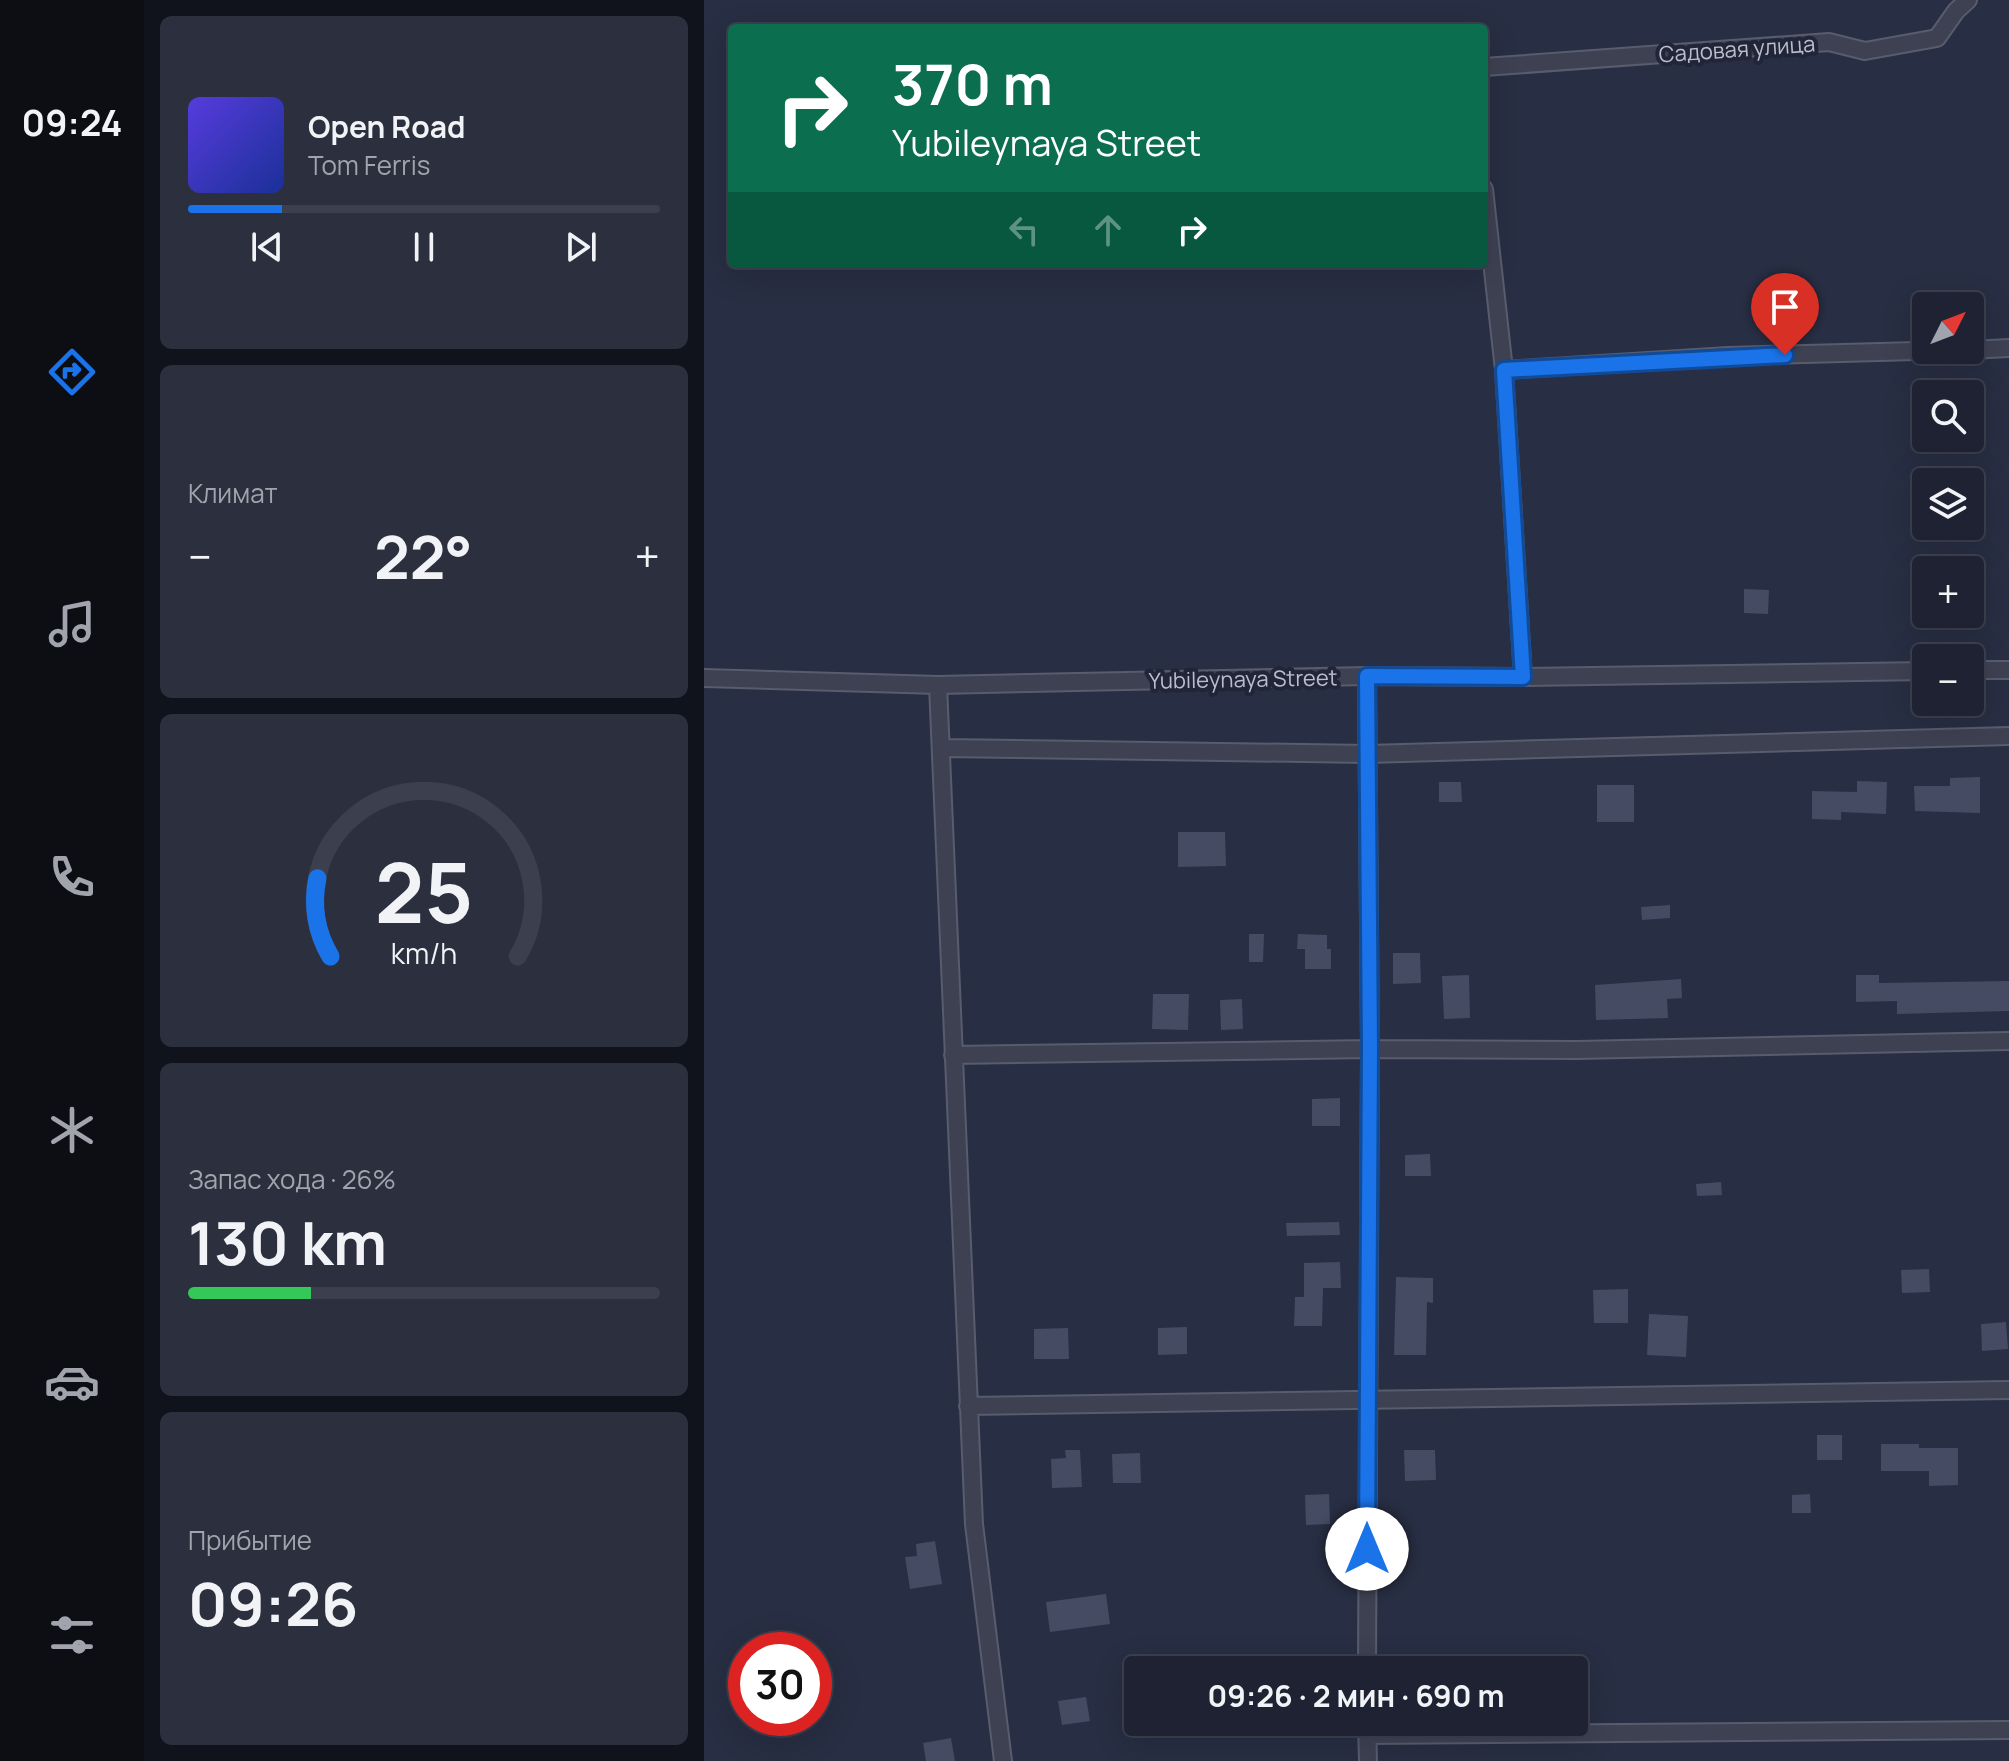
<!DOCTYPE html>
<html lang="ru">
<meta charset="utf-8">
<style>
:root{--surface:#1e2232;--page:#2b2f3e;--text:#f1f3f6;--muted:#a1a4ac;--line:#3c3f4d;--accent:#1a73e8}
body{margin:0;font-family:Manrope,sans-serif;background:var(--page);color:var(--text);height:100vh;display:flex;flex-direction:column;font-size:30px;white-space:nowrap}
*{box-sizing:border-box;margin:0}
p{font-size:26px;color:var(--muted)}
.icon{flex:none;width:44px;height:44px;fill:none;stroke:currentColor;stroke-width:2;stroke-linecap:round;stroke-linejoin:round}
.map{position:relative;flex:1;overflow:hidden}
.panel{display:flex;flex-direction:column;gap:16px;padding:16px;background:#10131c;width:560px}
.panel>*{flex:none}
.banner{position:absolute;left:24px;top:24px;width:760px;height:244px;border-radius:8px;box-shadow:0 8px 32px #0002,0 0 0 2px var(--line);background:#0b6e4f;color:#fff;overflow:hidden}
.needle{width:52px;rotate:48deg}
.buttons{position:absolute;left:1208px;top:292px;display:grid;gap:16px}
.buttons a{display:grid;place-items:center;width:72px;height:72px;border-radius:8px;background:var(--surface);box-shadow:0 8px 32px #0002,0 0 0 2px var(--line);font-size:40px}
.speed{position:absolute;left:24px;top:1632px;display:flex;gap:16px;font-size:40px;font-weight:700;text-align:center}
.speed>*{display:grid;place-content:center;width:104px;height:104px;border-radius:50%;background:var(--surface);box-shadow:0 8px 32px #0002,0 0 0 2px var(--line);line-height:1}
.speed .limit{border:12px solid #d22;background:#fff;color:#111}
.pin{position:absolute;display:grid;place-items:center;width:68px;height:68px;color:#fff;margin:-82px -34px;border-radius:50% 50% 50% 0;rotate:-45deg;box-shadow:0 0 8px #0007}
.pin .icon{rotate:45deg}
.me{position:absolute;width:88px;margin:-44px;rotate:0deg;stroke-linejoin:round;filter:drop-shadow(0 0 6px #0008)}
.turn{display:flex;align-items:center;gap:28px;height:168px;padding:0 32px;font-size:36px}
.turn .icon{width:104px;height:104px;stroke-width:2.5}
.turn b{display:block;font-size:56px;line-height:68px}
.lanes{display:flex;align-items:center;height:76px;padding:0 32px;background:#0003;justify-content:center;gap:40px;direction:ltr}
.lanes .off{opacity:.35}
.big{font-size:60px;font-weight:700;line-height:1.1}
.panel .card{flex:1;display:flex;flex-direction:column;justify-content:center;gap:12px;min-width:0;padding:0 28px;border-radius:12px;background:var(--page)}
.panel .dial{align-items:center;gap:0}
.dial svg{height:208px;overflow:visible;fill:none;stroke:var(--line);stroke-width:7;stroke-linecap:round;text-anchor:middle}
.dial text{fill:var(--text);stroke:none}
.song{display:flex;align-items:center;gap:24px}
.cover{width:96px;height:96px;border-radius:12px;background:linear-gradient(135deg,hsl(250 70% 55%),hsl(230 70% 35%))}
.played{height:8px;border-radius:4px;background:linear-gradient(90deg,var(--accent) 20%,var(--line) 20%)}
.keys{display:flex;justify-content:space-around;direction:ltr}
.heat{display:flex;justify-content:space-between;align-items:center;font-size:44px;direction:ltr}
.charge{height:12px;border-radius:6px;background:linear-gradient(90deg,#34c759 26%,var(--line) 0)}
.trip{position:absolute;left:420px;top:1656px;width:464px;height:80px;border-radius:8px;background:var(--surface);box-shadow:0 8px 32px #0002,0 0 0 2px var(--line);font-weight:700;line-height:80px;text-align:center}
main{display:flex;flex:1;min-height:0}
.menu{display:flex;flex-direction:column;width:144px;justify-content:space-around;align-items:center;background:#0c0e14;color:var(--muted)}
.menu .icon{width:56px;height:56px}
.menu .selected{color:var(--accent)}
.menu b{font-size:36px;color:var(--text)}
.map>svg:first-child{display:block}
</style>
<main>
<nav class="menu">
<b>09:24</b>
<svg class="icon selected" aria-label="directions" viewBox="0 0 24 24"><path d="M12 3l9 9-9 9-9-9zM9 14v-3h6M13 9l2 2-2 2"/></svg>
<svg class="icon" aria-label="music" viewBox="0 0 24 24"><path d="M9 18V5l10-2v13"/><circle cx="6" cy="18" r="3"/><circle cx="16" cy="16" r="3"/></svg>
<svg class="icon" aria-label="phone" viewBox="0 0 24 24"><path d="M5 4h4l2 5-3 2q2 4 5 5l2-3 5 2v4C11 20 4 13 5 4z"/></svg>
<svg class="icon" aria-label="climate" viewBox="0 0 24 24"><path d="M12 3v18M4 7l16 10M4 17L20 7"/></svg>
<svg class="icon" aria-label="car" viewBox="0 0 24 24"><path d="M5 17H2v-5l4-1 3-4h7l3 4 3 1v5h-3M9 17h6M6 11h13"/><circle cx="7" cy="17" r="2"/><circle cx="17" cy="17" r="2"/></svg>
<svg class="icon" aria-label="filters" viewBox="0 0 24 24"><path d="M4 7h16M4 17h16"/><circle cx="9" cy="7" r="2"/><circle cx="15" cy="17" r="2"/></svg>
</nav>
<section class="panel">
<div class="card">
<div class="song"><i class="cover"></i><div><b>Open Road</b><p>Tom Ferris</p></div></div>
<div class="played"></div>
<div class="keys"><svg class="icon" aria-label="previous" viewBox="0 0 24 24"><path d="M18 5L8 12l10 7zM5 5v14"/></svg><svg class="icon" aria-label="pause" viewBox="0 0 24 24"><path d="M8 5v14M16 5v14"/></svg><svg class="icon" aria-label="next" viewBox="0 0 24 24"><path d="M6 5l10 7-10 7zM19 5v14"/></svg></div>
</div>
<div class="card"><p>Климат</p>
<div class="heat"><a>−</a><b class="big">22°</b><a>+</a></div>
</div>
<div class="card dial"><svg viewBox="0 0 100 80">
<path d="M14 69A42 42 0 1 1 86 69"/>
<path d="M14 69A42 42 0 0 1 9 39" stroke="#1a73e8"/>
<text x="50" y="56" font-size="32" font-weight="700">25</text>
<text x="50" y="72" font-size="11">km/h</text>
</svg></div>
<div class="card"><p>Запас хода · 26%</p><b class="big">130 km</b><div class="charge"></div></div>
<div class="card"><p>Прибытие</p><b class="big">09:26</b></div>
</section>
<div class="map">
<svg width="1305" height="1761" viewBox="0 0 1305 1761">
<rect width="100%" height="100%" fill="#282e43"/>
<!-- building -->
<path fill="#454b63" d="M 1040,589 L 1065,590 L 1064,614 L 1040,613 Z
M 1276,777 L 1276,813 L 1211,811 L 1210,786 L 1246,786 L 1246,778 Z
M 1153,781 L 1183,782 L 1182,814 L 1137,812 L 1137,820 L 1108,819 L 1108,791 L 1153,792 Z
M 735,782 L 757,782 L 758,802 L 735,802 Z
M 893,785 L 930,785 L 930,822 L 893,822 Z
M 474,832 L 521,832 L 522,866 L 474,867 Z
M 966,905 L 966,918 L 938,920 L 937,907 Z
M 545,934 L 560,934 L 559,962 L 545,962 Z
M 594,934 L 623,935 L 623,949 L 627,949 L 627,969 L 601,969 L 601,949 L 593,949 Z
M 689,953 L 716,953 L 717,983 L 689,984 Z
M 765,975 L 766,1018 L 740,1019 L 738,976 Z
M 1152,975 L 1175,975 L 1175,983 L 1305,981 L 1305,1011 L 1193,1014 L 1193,1001 L 1152,1002 Z
M 977,979 L 978,998 L 963,999 L 964,1018 L 892,1020 L 891,985 Z
M 449,994 L 485,994 L 484,1030 L 448,1029 Z
M 538,999 L 539,1029 L 517,1030 L 516,1000 Z
M 636,1098 L 636,1126 L 608,1126 L 608,1099 Z
M 726,1154 L 727,1176 L 701,1176 L 701,1155 Z
M 1017,1182 L 1018,1195 L 993,1196 L 992,1184 Z
M 635,1222 L 636,1235 L 583,1236 L 582,1223 Z
M 636,1262 L 637,1288 L 619,1288 L 618,1326 L 590,1326 L 591,1297 L 600,1297 L 600,1263 Z
M 1225,1269 L 1226,1292 L 1198,1293 L 1197,1270 Z
M 692,1277 L 729,1278 L 729,1303 L 723,1302 L 722,1355 L 690,1355 Z
M 924,1289 L 924,1323 L 890,1323 L 889,1290 Z
M 945,1314 L 984,1316 L 982,1357 L 943,1355 Z
M 1302,1322 L 1304,1349 L 1278,1351 L 1277,1324 Z
M 483,1327 L 483,1354 L 454,1355 L 454,1328 Z
M 364,1328 L 365,1359 L 330,1359 L 330,1329 Z
M 1113,1435 L 1138,1435 L 1138,1460 L 1113,1460 Z
M 1177,1444 L 1215,1444 L 1215,1448 L 1254,1448 L 1254,1485 L 1225,1486 L 1225,1471 L 1177,1471 Z
M 361,1450 L 376,1450 L 378,1487 L 348,1488 L 347,1459 L 362,1458 Z
M 700,1450 L 731,1450 L 732,1480 L 701,1481 Z
M 436,1453 L 437,1483 L 409,1483 L 408,1454 Z
M 625,1494 L 626,1524 L 602,1525 L 601,1495 Z
M 1106,1494 L 1107,1513 L 1088,1513 L 1088,1495 Z
M 231,1541 L 238,1584 L 206,1589 L 201,1557 L 213,1556 L 212,1544 Z
M 402,1594 L 406,1624 L 346,1632 L 342,1602 Z
M 603,1654 L 603,1670 L 563,1670 L 562,1655 Z
M 382,1697 L 386,1721 L 358,1725 L 354,1701 Z
M 247,1738 L 251,1761 L 222,1761 L 219,1743 Z"/>
<g fill="none" stroke-linecap="round" stroke-linejoin="round">
<!-- minor casing -->
<g stroke="#585c6d" stroke-width="20">
<path id="minor" d="M 780,67 L 1125,42 L 1161,51 L 1233,38 L 1252,11 L 1264,0
M 780,189 L 800,370 L 819,677
M 1266,350 L 1305,348
M 800,370 L 1024,356 L 1249,350
M 1266,670 L 1305,670
M 0,678 L 234,685 L 663,676 L 819,677 L 1222,671
M 234,685 L 270,1524 L 299,1761
M 238,748 L 664,754 L 1305,736
M 249,1055 L 666,1049 L 873,1050 L 1305,1041
M 264,1406 L 1305,1390
M 663,1670 L 666,1049 L 663,676
M 663,1722 L 664,1761
M 663,1735 L 1305,1730"/>
</g>
<!-- minor -->
<use href="#minor" stroke="#3d4152" stroke-width="16"/>
</g>
<g fill="none" stroke-linecap="round" stroke-linejoin="round">
<!-- route casing -->
<g stroke="#114b97" stroke-width="20">
<path id="route" d="M 663,1549 L 666,1049 L 663,676 L 819,677 L 800,370 L 1081,355"/>
</g>
<!-- route -->
<use href="#route" stroke="#1a73e8" stroke-width="14"/>
</g>
<g text-anchor="middle" stroke-width="8" stroke-linejoin="round" paint-order="stroke">
<!-- street labels -->
<g font-size="22" fill="#babdcc" stroke="#212538">
<text transform="translate(1033 49) rotate(-4)" y="8">Садовая улица</text>
<text transform="translate(539 679) rotate(-1)" y="8">Yubileynaya Street</text>
</g>
</g>
</svg>
<div class="buttons">
<a><svg class="needle" viewBox="-14 -14 28 28"><path d="M0-13l5 13h-10z" fill="#e53935"/><path d="M0 13l5-13h-10z" fill="#a1a4ac"/></svg></a>
<a><svg class="icon" aria-label="search" viewBox="0 0 24 24"><circle cx="10" cy="10" r="6"/><path d="M15 15l6 6"/></svg></a>
<a><svg class="icon" aria-label="layers" viewBox="0 0 24 24"><path d="M12 4l9 5-9 5-9-5zM3 14l9 5 9-5"/></svg></a>
<a>+</a>
<a>−</a>
</div>
<div class="speed"><div class="limit">30</div></div>
<div class="pin" style="left:1081px;top:355px;background:#d93025"><svg class="icon" aria-label="arrive" viewBox="0 0 24 24"><path d="M6 21V4h12l-3 4 3 4H6"/></svg></div>
<svg class="me" style="left:663px;top:1549px" viewBox="-20 -20 40 40"><circle r="19" fill="#fff"/><path d="M0-13L10 11 0 6-10 11z" fill="#1a73e8"/></svg>
<div class="trip">09:26 · 2 мин · 690 m</div>
<div class="banner">
<div class="turn"><svg class="icon" aria-label="right" viewBox="0 0 24 24"><path d="M7 20v-9h11M14 6l5 5-5 5"/></svg><div><b>370 m</b>Yubileynaya Street</div></div>
<div class="lanes"><svg class="icon off" aria-label="left" viewBox="0 0 24 24"><path d="M17 20v-9H6M10 6l-5 5 5 5"/></svg><svg class="icon off" aria-label="ahead" viewBox="0 0 24 24"><path d="M12 20V5M6 11l6-6 6 6"/></svg><svg class="icon" aria-label="right" viewBox="0 0 24 24"><path d="M7 20v-9h11M14 6l5 5-5 5"/></svg></div>
</div>
</div>
</main>
